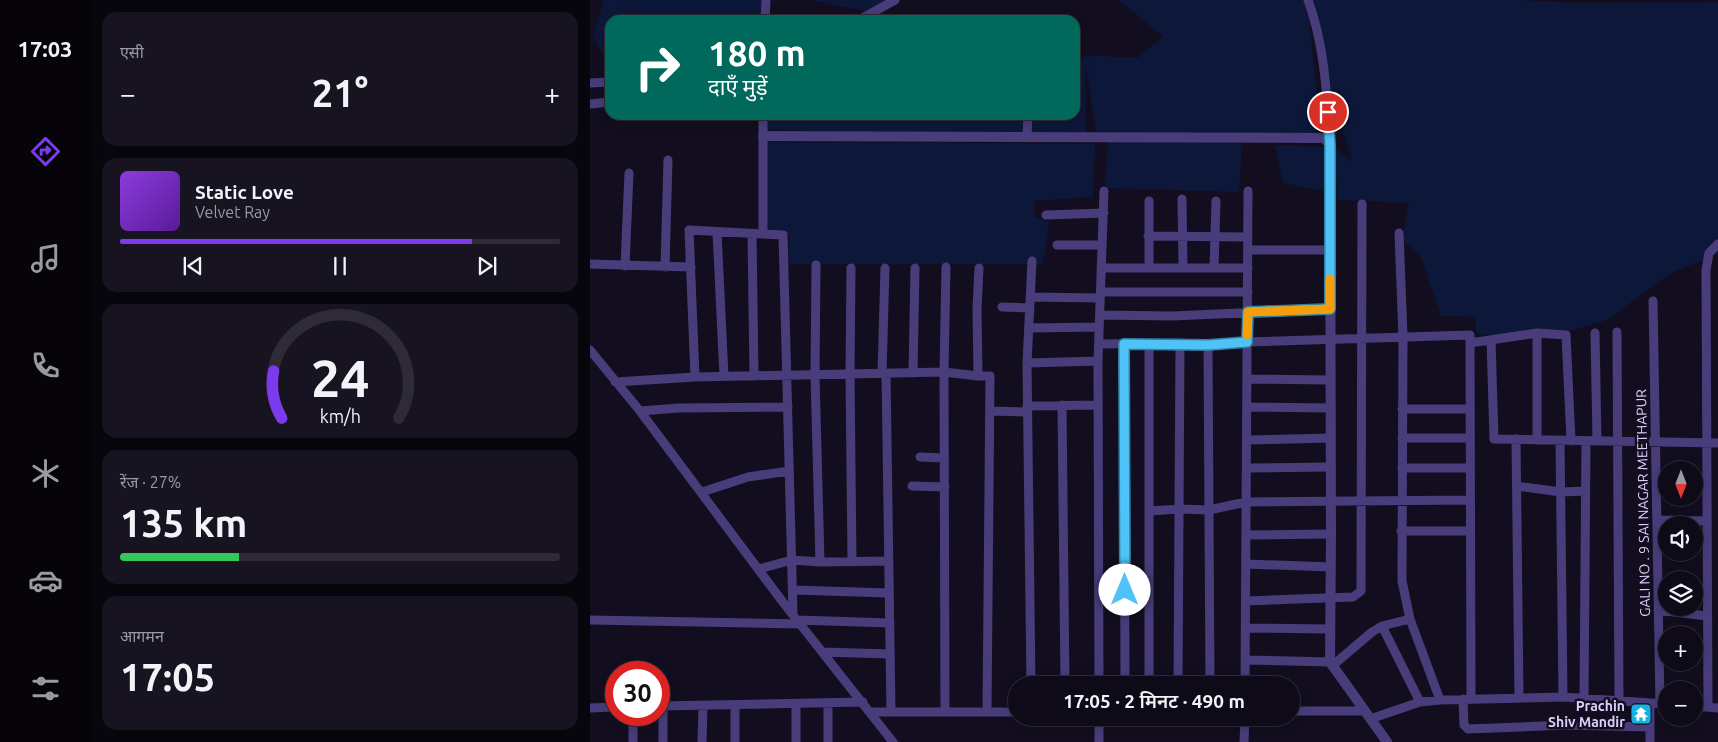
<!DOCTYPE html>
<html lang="hi">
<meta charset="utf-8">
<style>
:root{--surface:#0e0a17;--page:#171320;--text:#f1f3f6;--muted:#9b9aa1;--line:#2e2b36;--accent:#7c3aed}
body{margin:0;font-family:Ubuntu,"Noto Sans Devanagari",sans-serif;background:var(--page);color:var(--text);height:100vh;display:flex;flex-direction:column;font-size:19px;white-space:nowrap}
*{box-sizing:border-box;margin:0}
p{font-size:16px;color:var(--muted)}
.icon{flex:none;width:28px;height:28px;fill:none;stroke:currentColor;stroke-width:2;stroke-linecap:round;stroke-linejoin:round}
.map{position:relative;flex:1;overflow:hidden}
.sheet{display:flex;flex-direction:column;gap:12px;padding:12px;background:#08060d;width:500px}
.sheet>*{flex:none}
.top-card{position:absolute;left:15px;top:15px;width:475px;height:105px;border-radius:15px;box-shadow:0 2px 12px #0003,0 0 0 1px var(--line);background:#00695c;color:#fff;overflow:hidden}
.needle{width:32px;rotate:180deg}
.fabs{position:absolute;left:1068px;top:461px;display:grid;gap:10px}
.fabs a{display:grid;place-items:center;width:45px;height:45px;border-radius:50%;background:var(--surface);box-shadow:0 2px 12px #0003,0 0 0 1px var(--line);font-size:25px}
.speed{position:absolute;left:15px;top:661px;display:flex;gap:10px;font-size:25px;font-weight:700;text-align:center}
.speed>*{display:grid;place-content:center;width:65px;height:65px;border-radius:50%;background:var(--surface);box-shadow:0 2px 12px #0003,0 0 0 1px var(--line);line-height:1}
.speed .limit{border:8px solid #d22;background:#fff;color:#111}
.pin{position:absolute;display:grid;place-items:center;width:42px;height:42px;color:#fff;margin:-21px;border:2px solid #fff;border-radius:50%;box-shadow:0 1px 5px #0007}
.me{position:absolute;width:55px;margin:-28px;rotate:0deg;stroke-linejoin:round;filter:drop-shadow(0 0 4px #0008)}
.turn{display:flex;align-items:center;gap:18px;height:105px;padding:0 20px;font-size:22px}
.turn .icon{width:65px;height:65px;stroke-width:2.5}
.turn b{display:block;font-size:35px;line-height:42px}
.big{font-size:38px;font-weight:600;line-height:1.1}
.sheet .card{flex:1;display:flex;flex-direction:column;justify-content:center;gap:8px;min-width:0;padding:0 18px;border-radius:15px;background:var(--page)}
.sheet .dial{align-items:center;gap:0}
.dial svg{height:130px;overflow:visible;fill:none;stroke:var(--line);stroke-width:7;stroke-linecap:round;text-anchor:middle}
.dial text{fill:var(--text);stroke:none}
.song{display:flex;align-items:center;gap:15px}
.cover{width:60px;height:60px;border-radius:8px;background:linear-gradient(135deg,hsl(270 70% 55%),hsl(270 70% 35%))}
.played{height:5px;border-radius:2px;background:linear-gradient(90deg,var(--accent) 80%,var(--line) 80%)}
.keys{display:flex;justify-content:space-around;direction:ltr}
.heat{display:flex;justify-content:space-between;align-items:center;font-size:28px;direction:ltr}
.charge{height:8px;border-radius:4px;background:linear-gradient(90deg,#34c759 27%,var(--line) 0)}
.trip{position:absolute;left:418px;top:676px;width:292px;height:50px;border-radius:25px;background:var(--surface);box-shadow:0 2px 12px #0003,0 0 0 1px var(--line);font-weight:600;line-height:50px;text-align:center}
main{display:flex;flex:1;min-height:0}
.menu{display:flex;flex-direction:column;width:90px;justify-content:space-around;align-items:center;background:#060409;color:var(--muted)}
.menu .icon{width:35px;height:35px}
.menu .on{color:var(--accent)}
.menu b{font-size:22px;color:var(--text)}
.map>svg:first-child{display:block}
</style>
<main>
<nav class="menu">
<b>17:03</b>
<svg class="icon on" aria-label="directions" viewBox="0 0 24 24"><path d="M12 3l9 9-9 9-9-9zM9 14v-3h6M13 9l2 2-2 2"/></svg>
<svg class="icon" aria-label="music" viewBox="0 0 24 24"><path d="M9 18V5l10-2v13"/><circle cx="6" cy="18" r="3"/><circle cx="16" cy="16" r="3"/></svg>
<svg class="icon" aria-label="phone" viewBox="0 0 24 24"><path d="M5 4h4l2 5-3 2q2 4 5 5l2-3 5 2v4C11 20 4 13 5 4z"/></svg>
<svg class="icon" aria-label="climate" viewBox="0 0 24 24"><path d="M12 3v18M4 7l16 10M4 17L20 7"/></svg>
<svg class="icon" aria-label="car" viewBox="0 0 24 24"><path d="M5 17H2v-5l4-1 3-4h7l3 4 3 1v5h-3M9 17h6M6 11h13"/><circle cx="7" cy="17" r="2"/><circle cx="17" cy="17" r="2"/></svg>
<svg class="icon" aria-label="filters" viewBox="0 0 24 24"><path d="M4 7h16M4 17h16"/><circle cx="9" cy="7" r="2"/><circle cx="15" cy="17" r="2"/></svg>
</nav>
<section class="sheet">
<div class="card"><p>एसी</p>
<div class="heat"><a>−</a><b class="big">21°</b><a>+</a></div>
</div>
<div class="card">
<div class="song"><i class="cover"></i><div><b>Static Love</b><p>Velvet Ray</p></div></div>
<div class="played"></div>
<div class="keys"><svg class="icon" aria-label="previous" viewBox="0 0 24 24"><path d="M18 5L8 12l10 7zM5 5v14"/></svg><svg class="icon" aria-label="pause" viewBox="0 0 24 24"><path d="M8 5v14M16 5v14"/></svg><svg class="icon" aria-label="next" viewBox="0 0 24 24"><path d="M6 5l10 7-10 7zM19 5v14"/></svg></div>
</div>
<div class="card dial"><svg viewBox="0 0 100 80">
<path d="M14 69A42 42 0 1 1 86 69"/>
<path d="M14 69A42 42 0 0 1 9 40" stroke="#7c3aed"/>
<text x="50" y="56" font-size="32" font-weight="700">24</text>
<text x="50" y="72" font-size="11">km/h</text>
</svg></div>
<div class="card"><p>रेंज · 27%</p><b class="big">135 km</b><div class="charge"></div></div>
<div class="card"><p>आगमन</p><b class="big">17:05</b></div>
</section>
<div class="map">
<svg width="1128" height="742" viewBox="0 0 1128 742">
<rect width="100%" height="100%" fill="#130e1f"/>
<!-- water -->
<path fill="#0d1739" d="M 14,0 L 173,0 L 173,20 L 20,20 L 20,55 L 13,56 L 3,36 Z
M 222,0 L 302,0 L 279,12 Z
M 529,0 L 717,0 L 732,143 L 506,131 L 495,63 L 496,132 L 252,132 L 174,129 L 175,115 L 485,115 L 485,58 L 494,58 L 494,55 L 547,58 L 573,37 Z
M 724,0 L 928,0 L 989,3 L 1128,2 L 1128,254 L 1081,273 L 1017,320 L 973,333 L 913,337 L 886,334 L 886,317 L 851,316 L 830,254 L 812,241 L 819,203 L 747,200 L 745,148 L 762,161 L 755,136 L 743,116 L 739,74 L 723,8 Z
M 518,138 L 652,143 L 649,192 L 515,188 Z
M 172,142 L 505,144 L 503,197 L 445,201 L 444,217 L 459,222 L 453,264 L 198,264 L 199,236 L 171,232 Z
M 685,145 L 736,147 L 739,192 L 693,183 Z"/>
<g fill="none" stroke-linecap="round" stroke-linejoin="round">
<!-- minor -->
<path stroke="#483d7a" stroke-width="9" d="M 718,0 C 735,46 737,97 740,145
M 175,20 L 176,0
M 269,20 L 305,0
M 0,83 L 20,82
M 0,104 L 20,102
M 437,136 L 438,115
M 592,199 L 593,268
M 456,215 L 514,213
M 127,232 L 134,376
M 809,233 L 813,337 L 812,581 L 820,619 L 850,700
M 162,234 L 164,376
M 173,234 L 173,115
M 558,236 L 658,237
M 467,245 L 512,245
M 658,250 L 740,250
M 0,264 L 101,267
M 226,265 L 225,375 L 230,562
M 35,266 L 39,173
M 75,267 L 78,160
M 261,268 L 260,374 L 262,562
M 389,268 L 387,309 L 388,376 L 400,376 L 397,712
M 511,268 L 658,268
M 559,268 L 559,201
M 624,268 L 626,201
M 511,292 L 658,292
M 440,297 L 510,298
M 1063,301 L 1070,704
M 412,307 L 440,308
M 510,315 L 583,316 L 740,309
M 439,328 L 509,327
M 1027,332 L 1029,700
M 947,333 L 947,440
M 1005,333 L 1007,441
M 901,340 L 904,439 L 1128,443
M 534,343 L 535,685
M 559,343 L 559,685
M 880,343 L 947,333 L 976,335 L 981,441
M 509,344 L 590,343 L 618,345 L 657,342 L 880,335 L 881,699
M 618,345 L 620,685
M 0,350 L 50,411 L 192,601 L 303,742
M 437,363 L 508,361
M 292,373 L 295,268
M 296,373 L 301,712
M 323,373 L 325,268
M 105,377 L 99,230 L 193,235 L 203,614
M 657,379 L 740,380
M 25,382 L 105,377 L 354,372 L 388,376
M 472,405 L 475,685
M 437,406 L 508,405
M 657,407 L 741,408
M 812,409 L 880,409
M 50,411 L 89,408 L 198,407
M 400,411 L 437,412
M 812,438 L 880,438
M 926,439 L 929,697
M 657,440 L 741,438
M 970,440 L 973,697
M 330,457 L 354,458
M 657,468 L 741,467
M 812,468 L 880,468
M 322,486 L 355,487
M 927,486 L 971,492 L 996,491
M 112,492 L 158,477 L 199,471
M 559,511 L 589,509 L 619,510 L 656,502 L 880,500
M 1067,520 L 1117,521
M 811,531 L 880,531
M 656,535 L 741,534
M 656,564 L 741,567
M 169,569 L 202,560 L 230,562 L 299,561
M 203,590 L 299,593
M 656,601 L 763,597 L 771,591 L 772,204
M 1068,610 L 1117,616
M 0,620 L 211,624
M 207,620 L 300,623
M 792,626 L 830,702
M 656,628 L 740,629
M 233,652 L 300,654
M 656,660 L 740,662
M 742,666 L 782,632 L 792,626 L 820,619
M 441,685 L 437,363 L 442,261
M 509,685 L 508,361 L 514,191
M 588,685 L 590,343
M 655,685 L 658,191
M 873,699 L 874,725 L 878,729 L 976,725 L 1060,727
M 994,699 L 996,441
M 1060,703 L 1060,742
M 206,704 L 206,742
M 69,706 L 273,702
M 73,706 L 73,742
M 1104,706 L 1128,708
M 1118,707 L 1116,270 L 1119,253 L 1128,244
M 0,708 L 26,707
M 701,711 L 775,711
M 280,712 L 426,712
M 355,712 L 354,372 L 356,267
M 43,715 L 43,742
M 509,718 L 509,742
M 780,719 L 830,702 L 850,700 L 973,697 L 1076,704
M 112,742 L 113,706
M 145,742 L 145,705
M 238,742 L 238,703
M 654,742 L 655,718"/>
<!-- tertiary -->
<path stroke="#483d7a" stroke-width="10" d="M 173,136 L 734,138 L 740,145 L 741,534 L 740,662 L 797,742"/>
</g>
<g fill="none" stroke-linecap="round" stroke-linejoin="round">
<!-- route casing -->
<g stroke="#337fa1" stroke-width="12">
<path id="route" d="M 535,590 L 534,344 L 618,345 L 657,342 L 658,312 L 740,309 L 740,145 L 738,112"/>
</g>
<!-- route -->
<use href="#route" stroke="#4fc3f7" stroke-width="9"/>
<!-- slow -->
<path stroke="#f59e0b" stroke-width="9" d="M 657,335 L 658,312 L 740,309 L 740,279"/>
</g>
<!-- icons -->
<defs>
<g id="temple-square" transform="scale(1.125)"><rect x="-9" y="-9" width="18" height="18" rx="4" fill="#14b1e3" stroke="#130e1f"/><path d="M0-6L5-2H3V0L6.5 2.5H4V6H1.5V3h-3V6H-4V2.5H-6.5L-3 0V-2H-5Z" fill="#fff"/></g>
</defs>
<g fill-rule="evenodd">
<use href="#temple-square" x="1051" y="714"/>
</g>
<g text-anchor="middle" stroke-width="5" stroke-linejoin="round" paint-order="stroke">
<!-- street labels -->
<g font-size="14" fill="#dbd0fb" stroke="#130e1f">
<text transform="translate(1053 503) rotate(-91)" y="5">GALI NO . 9 SAI NAGAR MEETHAPUR</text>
</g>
<!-- poi labels -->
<g font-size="14" font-weight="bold" fill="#dbd0fb" stroke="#130e1f" text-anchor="end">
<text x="1035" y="711">Prachin<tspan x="1035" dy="16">Shiv Mandir</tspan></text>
</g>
</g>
</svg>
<div class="fabs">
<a><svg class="needle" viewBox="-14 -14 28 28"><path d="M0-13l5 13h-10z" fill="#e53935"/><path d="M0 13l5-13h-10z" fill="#9b9aa1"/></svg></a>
<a><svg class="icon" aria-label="sound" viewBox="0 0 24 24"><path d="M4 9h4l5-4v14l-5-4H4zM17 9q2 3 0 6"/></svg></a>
<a><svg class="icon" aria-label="layers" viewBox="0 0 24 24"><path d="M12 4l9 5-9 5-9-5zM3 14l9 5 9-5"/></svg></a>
<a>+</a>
<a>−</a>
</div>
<div class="speed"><div class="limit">30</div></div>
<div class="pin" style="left:738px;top:112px;background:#d93025"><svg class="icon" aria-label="arrive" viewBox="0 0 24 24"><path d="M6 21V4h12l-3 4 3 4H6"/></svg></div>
<svg class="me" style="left:535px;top:590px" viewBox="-20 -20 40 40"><circle r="19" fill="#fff"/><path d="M0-13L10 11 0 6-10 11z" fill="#4fc3f7"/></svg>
<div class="trip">17:05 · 2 मिनट · 490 m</div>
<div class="top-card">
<div class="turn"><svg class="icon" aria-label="right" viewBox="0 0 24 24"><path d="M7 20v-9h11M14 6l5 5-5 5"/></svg><div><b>180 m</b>दाएँ मुड़ें</div></div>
</div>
</div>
</main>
